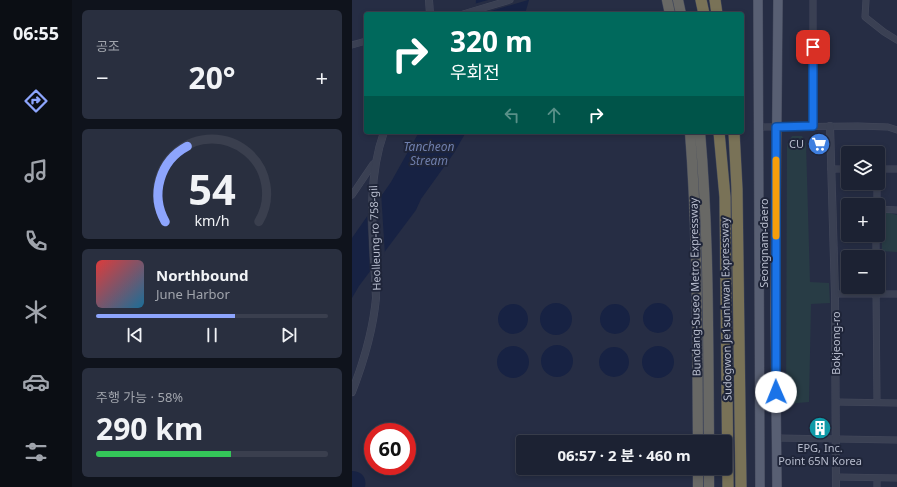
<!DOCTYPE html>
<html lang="ko">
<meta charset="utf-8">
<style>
:root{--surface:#1c2233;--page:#292f3f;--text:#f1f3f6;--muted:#a0a4ac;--line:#3a3f4e;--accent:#8da5fd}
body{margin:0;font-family:"Noto Sans","Noto Sans KR",sans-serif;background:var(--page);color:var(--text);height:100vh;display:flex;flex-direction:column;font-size:15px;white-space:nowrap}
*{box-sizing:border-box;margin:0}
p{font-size:13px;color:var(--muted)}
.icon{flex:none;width:22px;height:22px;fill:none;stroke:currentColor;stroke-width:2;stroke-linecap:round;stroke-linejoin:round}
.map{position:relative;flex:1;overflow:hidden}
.panel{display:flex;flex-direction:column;gap:10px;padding:10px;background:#0f131c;width:280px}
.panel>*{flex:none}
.top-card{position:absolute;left:12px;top:12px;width:380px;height:122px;border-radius:4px;box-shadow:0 2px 6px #0003,0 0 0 1px var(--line);background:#00695c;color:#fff;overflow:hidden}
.tools{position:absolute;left:489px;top:146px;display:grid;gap:8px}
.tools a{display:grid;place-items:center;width:44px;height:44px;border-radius:4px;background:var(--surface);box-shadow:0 2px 6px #0003,0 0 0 1px var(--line);font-size:20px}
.speed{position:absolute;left:12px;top:423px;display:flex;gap:8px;font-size:20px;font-weight:700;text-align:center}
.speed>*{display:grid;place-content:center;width:52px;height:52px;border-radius:50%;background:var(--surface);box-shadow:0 2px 6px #0003,0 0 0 1px var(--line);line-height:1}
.speed .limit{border:6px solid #d22;background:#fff;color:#111}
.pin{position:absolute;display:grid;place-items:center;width:34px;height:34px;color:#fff;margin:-17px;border-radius:8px;box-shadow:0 2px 6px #0006}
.me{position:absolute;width:44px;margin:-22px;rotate:359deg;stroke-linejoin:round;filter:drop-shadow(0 0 3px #0008)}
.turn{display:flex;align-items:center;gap:14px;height:84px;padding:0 20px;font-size:18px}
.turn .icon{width:52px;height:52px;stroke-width:2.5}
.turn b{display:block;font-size:28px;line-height:34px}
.lanes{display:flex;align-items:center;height:38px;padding:0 20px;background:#0003;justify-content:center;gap:20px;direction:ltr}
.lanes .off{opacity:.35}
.big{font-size:30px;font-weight:700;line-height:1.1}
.panel .tile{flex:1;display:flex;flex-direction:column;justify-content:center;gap:6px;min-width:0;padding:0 14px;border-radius:6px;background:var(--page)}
.panel .dial{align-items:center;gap:0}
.dial svg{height:104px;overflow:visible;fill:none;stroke:var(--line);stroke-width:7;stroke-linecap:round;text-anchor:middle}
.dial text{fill:var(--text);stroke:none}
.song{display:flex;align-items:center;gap:12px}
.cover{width:48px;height:48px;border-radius:6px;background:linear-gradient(135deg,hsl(0 70% 55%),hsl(200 70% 35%))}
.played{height:4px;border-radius:2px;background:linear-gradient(90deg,var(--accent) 60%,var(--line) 60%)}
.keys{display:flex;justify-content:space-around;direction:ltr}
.heat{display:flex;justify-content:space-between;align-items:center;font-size:22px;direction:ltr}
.charge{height:6px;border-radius:3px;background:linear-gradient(90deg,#34c759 58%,var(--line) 0)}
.trip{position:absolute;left:164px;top:435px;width:216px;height:40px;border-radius:4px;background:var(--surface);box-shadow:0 2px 6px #0003,0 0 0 1px var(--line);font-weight:700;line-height:40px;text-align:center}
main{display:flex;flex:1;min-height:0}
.tabs{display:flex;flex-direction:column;width:72px;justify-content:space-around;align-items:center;background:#0b0e14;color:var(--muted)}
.tabs .icon{width:28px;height:28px}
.tabs .active{color:var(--accent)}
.tabs b{font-size:18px;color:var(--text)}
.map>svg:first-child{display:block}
</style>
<main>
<nav class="tabs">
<b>06:55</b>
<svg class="icon active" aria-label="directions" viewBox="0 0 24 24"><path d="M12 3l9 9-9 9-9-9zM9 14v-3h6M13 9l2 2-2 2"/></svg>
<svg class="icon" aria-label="music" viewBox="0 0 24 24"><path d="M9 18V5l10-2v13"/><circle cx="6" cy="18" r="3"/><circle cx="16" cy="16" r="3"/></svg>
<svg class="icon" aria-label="phone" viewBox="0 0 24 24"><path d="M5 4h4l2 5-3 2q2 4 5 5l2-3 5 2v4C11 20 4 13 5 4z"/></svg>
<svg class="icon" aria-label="climate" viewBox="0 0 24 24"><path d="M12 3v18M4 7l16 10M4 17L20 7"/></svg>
<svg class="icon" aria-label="car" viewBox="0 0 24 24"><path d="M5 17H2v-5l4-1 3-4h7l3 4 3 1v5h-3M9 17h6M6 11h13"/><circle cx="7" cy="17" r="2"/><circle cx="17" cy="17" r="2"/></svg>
<svg class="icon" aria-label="filters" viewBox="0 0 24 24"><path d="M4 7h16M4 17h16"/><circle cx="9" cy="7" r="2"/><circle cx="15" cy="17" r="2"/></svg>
</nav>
<section class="panel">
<div class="tile"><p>공조</p>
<div class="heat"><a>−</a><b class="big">20°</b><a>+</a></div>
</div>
<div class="tile dial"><svg viewBox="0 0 100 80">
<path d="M14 69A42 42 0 1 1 86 69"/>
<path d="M14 69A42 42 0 0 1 31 11" stroke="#8da5fd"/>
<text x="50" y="56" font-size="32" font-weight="700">54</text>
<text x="50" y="72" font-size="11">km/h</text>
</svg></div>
<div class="tile">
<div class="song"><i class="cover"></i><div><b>Northbound</b><p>June Harbor</p></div></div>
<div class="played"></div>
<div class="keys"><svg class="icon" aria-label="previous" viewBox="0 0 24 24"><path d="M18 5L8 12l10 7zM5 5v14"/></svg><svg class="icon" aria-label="pause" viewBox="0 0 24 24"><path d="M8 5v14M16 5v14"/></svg><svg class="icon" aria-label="next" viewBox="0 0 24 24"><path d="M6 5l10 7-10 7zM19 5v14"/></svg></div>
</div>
<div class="tile"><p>주행 가능 · 58%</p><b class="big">290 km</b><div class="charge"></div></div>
</section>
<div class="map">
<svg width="545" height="487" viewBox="0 0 545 487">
<rect width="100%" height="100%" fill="#262d44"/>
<!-- green -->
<path fill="#283c45" d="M 440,136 L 450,136 L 454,143 L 458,282 L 477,283 L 478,303 L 459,304 L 457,402 L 434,404 L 435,144 Z
M 534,212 L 545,215 L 545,252 L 530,251 L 530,216 Z"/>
<!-- water -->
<path fill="#172243" d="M 124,0 L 177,0 L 173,14 L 123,14 Z
M 67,132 L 114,132 L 102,153 L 69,199 L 64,210 L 7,286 L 0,298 L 0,238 L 39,182 Z
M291 318a15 15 0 1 1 30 0a15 15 0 1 1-30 0Z
M188 319a16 16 0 1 1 32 0a16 16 0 1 1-32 0Z
M146 319a15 15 0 1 1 30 0a15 15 0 1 1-30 0Z
M248 319a15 15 0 1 1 30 0a15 15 0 1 1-30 0Z
M189 361a16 16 0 1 1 32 0a16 16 0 1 1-32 0Z
M145 362a16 16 0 1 1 32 0a16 16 0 1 1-32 0Z
M290 362a16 16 0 1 1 32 0a16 16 0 1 1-32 0Z
M247 362a15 15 0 1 1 30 0a15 15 0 1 1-30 0Z
M 0,471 C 10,471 15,478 13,487 L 0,487 Z"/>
<!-- pier -->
<path fill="#262d44" d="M 136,0 L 176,0 L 129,14 L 121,14 L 122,4 Z
M 29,192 L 33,255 L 18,274 L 15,212 Z"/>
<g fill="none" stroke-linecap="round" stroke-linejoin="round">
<!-- minor casing -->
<g stroke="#44495c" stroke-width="7">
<path id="minor" d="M 461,0 L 461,126
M 514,0 L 513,17 L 532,32 L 545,40
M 111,14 L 158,0
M 0,45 L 14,41
M 407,127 L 506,126 L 536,127 L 545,130
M 479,169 L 496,169
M 526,169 L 545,169
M 0,195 L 21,164
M 525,205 L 525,183
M 526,209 L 545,210
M 524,257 L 524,235
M 524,287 L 525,402
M 483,294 L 545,294
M 484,402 L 545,403
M 425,438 L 545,440
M 484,477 L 545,478
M 525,478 L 525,487"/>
</g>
<!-- tertiary casing -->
<g stroke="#44495c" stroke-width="8">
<path id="tertiary" d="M 77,0 L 78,14
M 478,126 L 483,294 L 484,487
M 0,392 C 12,361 21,331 24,298 C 22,243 13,185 32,132"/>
</g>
<!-- primary casing -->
<g stroke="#44495c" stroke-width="10">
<path id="primary" d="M 406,0 L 408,487
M 425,487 L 423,310 L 426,0"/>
</g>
<!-- trunk casing -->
<g stroke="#42485b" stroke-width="11">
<path id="trunk" d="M 315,0 L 318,14
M 326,0 L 329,14
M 338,132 C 346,235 345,339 346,442
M 348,132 C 357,235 356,339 357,442
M 346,468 L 346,487
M 357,468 L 357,487"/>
</g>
<!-- motorway casing -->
<g stroke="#42485b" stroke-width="12">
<path id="motorway" d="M 349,0 L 352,14
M 363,0 L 365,14
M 367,132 L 373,197 L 376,487
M 382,132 L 385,189 L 389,487"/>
</g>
<!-- minor -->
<use href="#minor" stroke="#3a4053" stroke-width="6"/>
<!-- tertiary -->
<use href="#tertiary" stroke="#3a4053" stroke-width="7"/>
<!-- primary -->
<use href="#primary" stroke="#585f73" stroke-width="9"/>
<!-- trunk -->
<use href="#trunk" stroke="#686865" stroke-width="10"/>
<!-- motorway -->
<use href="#motorway" stroke="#797257" stroke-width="11"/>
</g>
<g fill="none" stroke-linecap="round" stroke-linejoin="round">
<!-- route casing -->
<g stroke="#114b97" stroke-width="10">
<path id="route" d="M 424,392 L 424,127 L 461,126 L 461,47"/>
</g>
<!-- route -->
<use href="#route" stroke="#1a73e8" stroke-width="7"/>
<!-- slow -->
<path stroke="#f59e0b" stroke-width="7" d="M 424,236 L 424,160"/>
</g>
<!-- icons -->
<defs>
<g id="supermarket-disc" transform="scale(1.15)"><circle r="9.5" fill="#3f7fe0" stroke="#1f2539"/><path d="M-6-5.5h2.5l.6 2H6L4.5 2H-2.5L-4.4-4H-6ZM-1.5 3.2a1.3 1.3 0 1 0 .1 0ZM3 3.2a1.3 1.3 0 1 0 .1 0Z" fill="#fff"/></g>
<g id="building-disc" transform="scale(1.15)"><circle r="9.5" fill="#0f9aa8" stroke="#1f2539"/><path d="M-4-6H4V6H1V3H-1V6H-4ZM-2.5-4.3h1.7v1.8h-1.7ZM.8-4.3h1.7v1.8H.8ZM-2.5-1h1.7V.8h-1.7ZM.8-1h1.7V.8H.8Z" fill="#fff"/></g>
</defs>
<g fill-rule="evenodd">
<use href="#supermarket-disc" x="467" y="144"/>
<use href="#building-disc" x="468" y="428"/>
</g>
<g text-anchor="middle" stroke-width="4" stroke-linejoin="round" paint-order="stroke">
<!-- poi labels -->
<g font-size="11" fill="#b7bccd" stroke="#1f2539" text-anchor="end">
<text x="452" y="148">CU</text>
<text x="468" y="452" text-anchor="middle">EPG, Inc.<tspan x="468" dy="13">Point 65N Korea</tspan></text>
</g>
<!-- street labels -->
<g font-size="11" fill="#b7bccd" stroke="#1f2539">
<text transform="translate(23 238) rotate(-92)" y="4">Heolleung-ro 758-gil</text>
<text transform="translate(412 243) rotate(-90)" y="4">Seongnam-daero</text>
<text transform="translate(343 287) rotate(-91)" y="4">Bundang-Suseo Metro Expressway</text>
<text transform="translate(374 309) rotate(-91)" y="4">Sudogwon Je1sunhwan Expressway</text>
<text transform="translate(484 343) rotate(-90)" y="4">Bokjeong-ro</text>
</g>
<!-- water labels -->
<g font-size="12" font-style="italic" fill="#6f7fad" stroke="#1f2539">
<text x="77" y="151">Tancheon<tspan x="77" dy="14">Stream</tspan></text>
</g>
</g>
</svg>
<div class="tools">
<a><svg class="icon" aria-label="layers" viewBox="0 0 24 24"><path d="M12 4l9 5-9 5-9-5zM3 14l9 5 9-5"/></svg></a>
<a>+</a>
<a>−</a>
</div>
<div class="speed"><div class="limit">60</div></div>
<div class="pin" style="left:461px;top:47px;background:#d93025"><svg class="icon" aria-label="arrive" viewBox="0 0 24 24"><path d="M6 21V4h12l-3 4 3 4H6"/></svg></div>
<svg class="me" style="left:424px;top:392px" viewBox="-20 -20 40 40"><circle r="19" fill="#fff"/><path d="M0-13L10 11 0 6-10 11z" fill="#1a73e8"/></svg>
<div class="trip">06:57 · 2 분 · 460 m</div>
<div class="top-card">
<div class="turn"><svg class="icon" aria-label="right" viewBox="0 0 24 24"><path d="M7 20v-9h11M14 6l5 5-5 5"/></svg><div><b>320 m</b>우회전</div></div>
<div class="lanes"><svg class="icon off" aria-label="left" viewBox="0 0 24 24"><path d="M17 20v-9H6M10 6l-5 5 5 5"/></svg><svg class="icon off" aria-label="ahead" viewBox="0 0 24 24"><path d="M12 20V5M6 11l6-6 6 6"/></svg><svg class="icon" aria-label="right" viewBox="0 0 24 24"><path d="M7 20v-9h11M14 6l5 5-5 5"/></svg></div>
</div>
</div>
</main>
